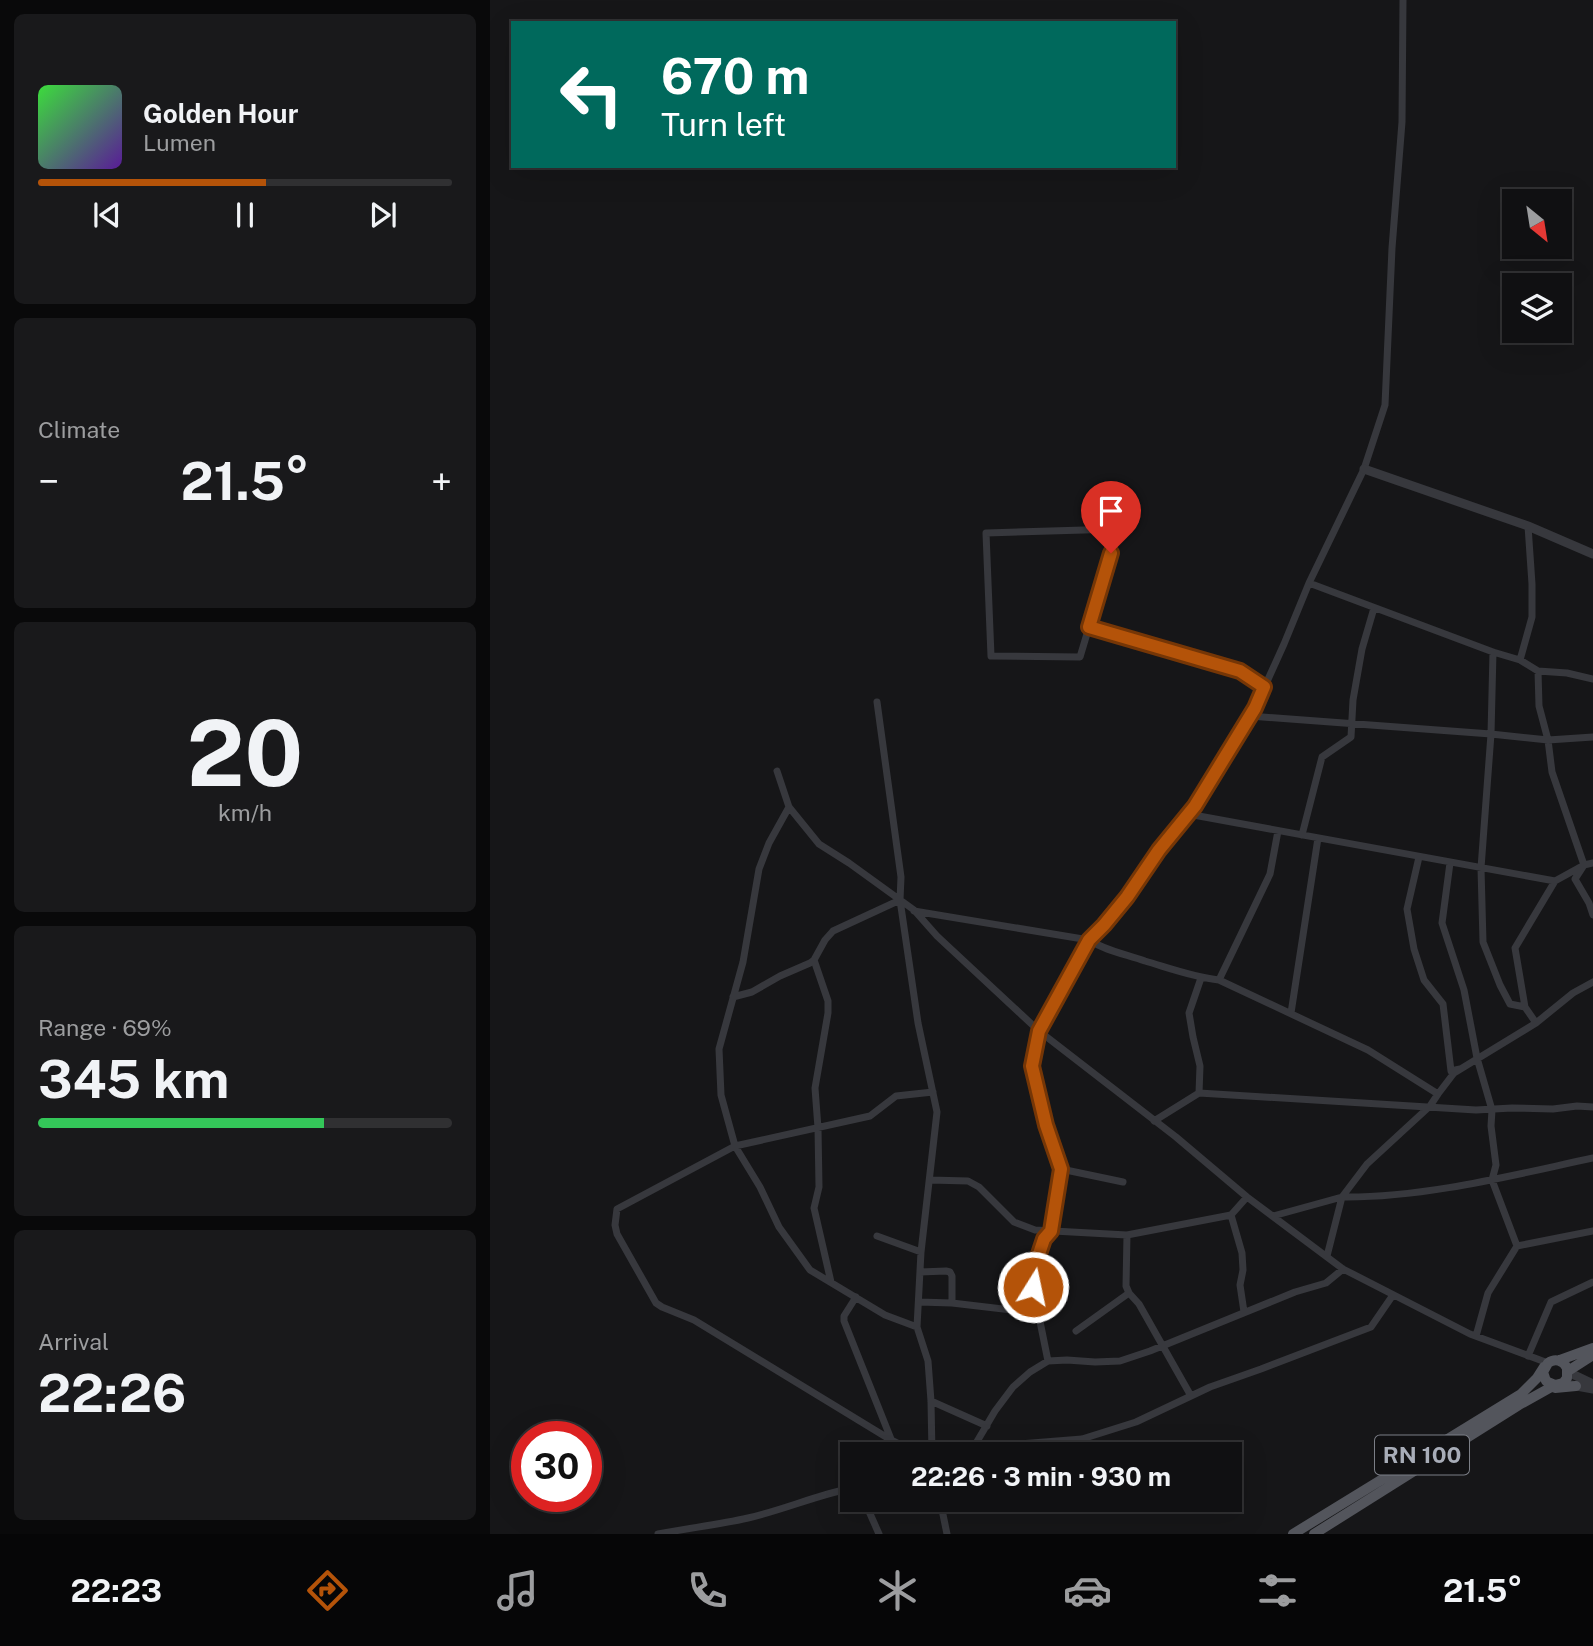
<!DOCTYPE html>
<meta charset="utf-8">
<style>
:root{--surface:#101012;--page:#19191b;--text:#f1f3f6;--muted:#9c9d9f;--line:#303032;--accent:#b45309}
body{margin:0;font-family:"Public Sans",sans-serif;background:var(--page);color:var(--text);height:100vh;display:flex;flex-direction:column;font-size:26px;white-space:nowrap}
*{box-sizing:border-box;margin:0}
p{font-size:23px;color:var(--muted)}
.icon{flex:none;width:38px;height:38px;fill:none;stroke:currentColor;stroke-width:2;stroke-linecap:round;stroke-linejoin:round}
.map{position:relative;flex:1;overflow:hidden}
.side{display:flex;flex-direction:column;gap:14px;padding:14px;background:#09090a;width:490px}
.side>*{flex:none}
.top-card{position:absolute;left:21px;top:21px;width:665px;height:147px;border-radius:0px;box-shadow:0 7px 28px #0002,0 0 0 2px var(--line);background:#00695c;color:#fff;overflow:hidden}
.needle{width:46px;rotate:150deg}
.buttons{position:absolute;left:1012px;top:189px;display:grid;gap:14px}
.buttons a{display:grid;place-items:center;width:70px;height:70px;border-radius:0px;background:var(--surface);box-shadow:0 7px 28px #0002,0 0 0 2px var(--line);font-size:35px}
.speed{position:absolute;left:21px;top:1421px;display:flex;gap:14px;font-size:35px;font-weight:700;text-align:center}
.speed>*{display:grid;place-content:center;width:91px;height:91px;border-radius:50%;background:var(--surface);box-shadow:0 7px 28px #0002,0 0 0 2px var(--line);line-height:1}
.speed .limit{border:10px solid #d22;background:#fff;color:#111}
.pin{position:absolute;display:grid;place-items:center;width:60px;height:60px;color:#fff;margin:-72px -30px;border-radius:50% 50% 50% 0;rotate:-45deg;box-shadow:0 0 7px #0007}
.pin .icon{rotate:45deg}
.me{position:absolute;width:77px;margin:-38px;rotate:10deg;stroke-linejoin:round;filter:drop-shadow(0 0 5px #0008)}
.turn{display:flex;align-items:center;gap:24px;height:147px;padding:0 35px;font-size:32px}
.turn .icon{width:91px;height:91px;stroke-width:2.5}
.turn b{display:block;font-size:49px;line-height:60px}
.big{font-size:52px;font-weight:700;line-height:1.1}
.side .tile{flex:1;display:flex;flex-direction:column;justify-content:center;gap:10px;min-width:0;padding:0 24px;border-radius:10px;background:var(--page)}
.side .dial{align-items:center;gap:0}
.dial b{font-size:91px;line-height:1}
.song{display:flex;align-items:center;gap:21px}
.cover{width:84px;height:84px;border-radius:10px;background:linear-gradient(135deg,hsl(120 70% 55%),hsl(270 70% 35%))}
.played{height:7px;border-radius:4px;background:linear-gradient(90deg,var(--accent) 55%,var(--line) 55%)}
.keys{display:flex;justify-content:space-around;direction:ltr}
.heat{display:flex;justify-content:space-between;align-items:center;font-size:38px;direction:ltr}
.charge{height:10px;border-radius:5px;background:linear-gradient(90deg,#34c759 69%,var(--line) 0)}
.trip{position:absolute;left:350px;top:1442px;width:402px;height:70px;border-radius:0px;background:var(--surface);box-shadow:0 7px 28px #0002,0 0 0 2px var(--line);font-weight:700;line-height:70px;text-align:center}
.menu{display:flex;height:112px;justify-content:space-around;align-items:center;background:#060607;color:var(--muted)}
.menu .icon{width:49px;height:49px}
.menu .on{color:var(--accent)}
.menu b{font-size:32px;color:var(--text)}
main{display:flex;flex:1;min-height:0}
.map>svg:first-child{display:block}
</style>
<main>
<section class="side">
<div class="tile">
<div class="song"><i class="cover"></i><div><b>Golden Hour</b><p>Lumen</p></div></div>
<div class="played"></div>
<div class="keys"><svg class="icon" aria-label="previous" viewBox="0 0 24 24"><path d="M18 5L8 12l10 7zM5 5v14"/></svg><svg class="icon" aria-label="pause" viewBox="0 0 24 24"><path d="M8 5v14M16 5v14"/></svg><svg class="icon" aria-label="next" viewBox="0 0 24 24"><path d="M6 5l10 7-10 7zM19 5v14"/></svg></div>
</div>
<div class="tile"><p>Climate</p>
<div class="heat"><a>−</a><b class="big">21.5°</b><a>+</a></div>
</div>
<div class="tile dial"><b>20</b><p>km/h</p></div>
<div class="tile"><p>Range · 69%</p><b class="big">345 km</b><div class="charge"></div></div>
<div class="tile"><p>Arrival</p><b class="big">22:26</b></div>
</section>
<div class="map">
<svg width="1103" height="1534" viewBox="0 0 1103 1534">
<rect width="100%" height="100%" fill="#161618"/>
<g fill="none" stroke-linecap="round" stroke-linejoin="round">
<!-- minor -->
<path stroke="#37383d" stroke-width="7" d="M 819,583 L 1003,652 L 1030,660 L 1048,671 L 1077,673 L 1103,679
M 599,627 L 628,529 L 496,533 L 501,656 L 590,657 L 599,627 L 750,671 L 774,687
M 1003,652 L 1001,734 L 991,868 L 993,942 L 1010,985 L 1020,1004 L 1035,1007 L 1046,1023
M 1030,660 L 1042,617 L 1042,584 L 1038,526
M 1048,671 L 1049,706 L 1058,740 L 1062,772 L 1094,865 L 1085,879 L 1099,903 L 1103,915
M 387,702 L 411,877 L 410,900 L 428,1023 L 447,1112 L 431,1252 L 427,1327 L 438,1361 L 441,1401 L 442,1454
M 760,716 L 1001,734 L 1058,740 L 1103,737
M 287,771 L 299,807 L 329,844 L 359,863 L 424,910 L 447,936 L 549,1031 L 686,1137 L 757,1197 L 853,1269 L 980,1334 L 1058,1363
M 299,807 L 279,843 L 269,869 L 253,962 L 229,1049 L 231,1095 L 245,1146 L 270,1187 L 289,1227 L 320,1270 L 395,1315 L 427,1327
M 698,814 L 1065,881 L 1094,865 L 1103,863
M 812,835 L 832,757 L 861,737 L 863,700 L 872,649 L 884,608
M 929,857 L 917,909 L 924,949 L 934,980 L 953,1004 L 961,1071 L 970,1069
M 960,863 L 952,923 L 974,990 L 987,1058 L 1002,1110 L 1001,1126 L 1006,1165 L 1002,1180 L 1027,1246 L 998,1293 L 986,1336
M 424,911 L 599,940 C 616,951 635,954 655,961 C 679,968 703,977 729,980 L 878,1050 L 948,1094 L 940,1106 L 877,1164 L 852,1197 L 783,1216
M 324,960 L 338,1001 L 338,1013 L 325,1088 L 328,1128 L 329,1187 L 324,1208 L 341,1282
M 729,980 L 780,874 L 788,831
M 243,997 L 262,992 L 290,976 L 320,963 L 324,960 L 335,940 L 343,931 L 410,900
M 1035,1007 L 1025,948 L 1065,881
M 801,1013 L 828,838
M 709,1093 L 710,1066 L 703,1037 L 699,1013 L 711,978
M 948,1094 L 964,1073 L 1046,1023 L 1083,993 L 1103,982
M 664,1121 L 709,1093 L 986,1110 L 1022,1108 L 1063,1109 L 1087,1106 L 1103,1107
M 571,1169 L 633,1182
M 440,1180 L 478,1181 L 489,1187 L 524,1222 L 545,1230 L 637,1235 L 741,1215 L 757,1197
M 741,1215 L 752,1253 L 753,1270 L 750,1285 L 754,1312
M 637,1235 L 636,1286 L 639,1293 L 649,1304 L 701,1396
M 387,1236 L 431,1252
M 1027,1246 L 1103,1231
M 837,1256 L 852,1197 C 934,1198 1023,1175 1103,1158
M 430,1272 L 456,1271 L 460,1272 L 462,1276 L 462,1303
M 366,1297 L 354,1316 L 354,1321 L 401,1439
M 429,1302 L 462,1303 L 547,1313
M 586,1331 L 639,1293
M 1038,1356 L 1061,1302 L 1103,1282
M 558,1361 L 543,1287 L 554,1239 L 556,1234 L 561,1231 L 571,1169 L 556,1125 L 542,1066 L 549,1031 L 599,940 L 614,925 L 637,897 L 669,850 L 705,806 L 765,708 L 794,644 L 819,583 L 874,469 L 895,405 L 902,248 L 912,122 L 913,0
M 441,1401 L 497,1426
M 482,1450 L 505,1411 L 523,1387 L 540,1372 L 558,1361 L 577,1360 L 605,1362 L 630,1361 L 660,1351 L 805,1292 L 836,1283 L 853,1269
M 429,1454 L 401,1440 L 204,1320 L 172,1307 L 166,1303 L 127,1234 L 125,1225 L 127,1209 L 245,1146 L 380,1116 L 406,1096 L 443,1092
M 467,1454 L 515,1445 L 592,1439 L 646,1422 L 720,1387 L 771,1369 L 881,1327 L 903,1295
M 374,1500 L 389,1534
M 450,1500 L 457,1534
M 168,1534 C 198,1528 228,1525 258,1518 C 293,1510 327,1495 362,1488"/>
<!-- tertiary -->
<path stroke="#37383d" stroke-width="9" d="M 874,469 L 1038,526 L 1103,554
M 1078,1372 L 1103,1384
M 1081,1385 L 1103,1389"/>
<!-- primary -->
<path stroke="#53555c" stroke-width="10" d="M 1070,1360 L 1103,1348
M 1078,1371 L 1103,1355
M 1065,1388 L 1086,1386
M 803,1534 L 1031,1394 L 1047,1378 L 1054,1367
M 824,1534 L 1029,1405 L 1065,1385 L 1073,1383 L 1077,1378 L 1077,1368 C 1073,1360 1065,1358 1058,1363 L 1053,1372 L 1056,1381 L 1065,1385"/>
</g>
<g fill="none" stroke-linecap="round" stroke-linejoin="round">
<!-- route casing -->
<g stroke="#753606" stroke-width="18">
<path id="route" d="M 543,1287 L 549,1254 L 554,1239 L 561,1231 L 571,1169 L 556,1125 L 542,1066 L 549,1031 L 599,940 L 614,925 L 637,897 L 669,850 L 705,806 L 765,708 L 774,687 L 750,671 L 599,627 L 621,553"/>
</g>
<!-- route -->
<use href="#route" stroke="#b45309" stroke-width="12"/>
</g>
<g text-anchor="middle" stroke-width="7" stroke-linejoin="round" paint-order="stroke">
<!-- shield labels -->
<rect fill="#111113" stroke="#7b7e86" stroke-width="2" x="885" y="1435.5" width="94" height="39" rx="5"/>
<g font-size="23" font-weight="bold" fill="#a8adb8">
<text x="932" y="1463">RN 100</text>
</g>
</g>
</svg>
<div class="buttons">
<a><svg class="needle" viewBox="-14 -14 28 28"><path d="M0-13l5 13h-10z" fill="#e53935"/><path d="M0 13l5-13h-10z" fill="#9c9d9f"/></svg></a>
<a><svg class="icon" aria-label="layers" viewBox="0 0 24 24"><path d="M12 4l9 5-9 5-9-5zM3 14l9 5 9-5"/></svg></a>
</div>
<div class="speed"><div class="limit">30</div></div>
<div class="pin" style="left:621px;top:553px;background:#d93025"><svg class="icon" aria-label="arrive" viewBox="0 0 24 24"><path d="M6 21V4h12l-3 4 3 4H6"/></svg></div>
<svg class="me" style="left:543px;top:1287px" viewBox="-20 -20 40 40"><circle r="17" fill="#b45309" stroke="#fff" stroke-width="3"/><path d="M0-11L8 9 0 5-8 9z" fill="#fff"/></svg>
<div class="trip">22:26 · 3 min · 930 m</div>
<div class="top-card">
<div class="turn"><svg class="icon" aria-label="left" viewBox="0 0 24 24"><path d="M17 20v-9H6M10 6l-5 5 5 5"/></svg><div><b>670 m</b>Turn left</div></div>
</div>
</div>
</main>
<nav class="menu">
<b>22:23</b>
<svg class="icon on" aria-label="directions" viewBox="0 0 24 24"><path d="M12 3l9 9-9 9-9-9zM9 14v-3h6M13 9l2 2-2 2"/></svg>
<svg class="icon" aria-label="music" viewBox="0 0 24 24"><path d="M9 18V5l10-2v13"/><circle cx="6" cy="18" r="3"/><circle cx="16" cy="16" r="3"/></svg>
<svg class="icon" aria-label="phone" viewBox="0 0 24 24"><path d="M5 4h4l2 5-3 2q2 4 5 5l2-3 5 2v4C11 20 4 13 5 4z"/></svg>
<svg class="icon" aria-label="climate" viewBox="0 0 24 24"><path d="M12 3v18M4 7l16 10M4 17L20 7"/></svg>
<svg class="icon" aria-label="car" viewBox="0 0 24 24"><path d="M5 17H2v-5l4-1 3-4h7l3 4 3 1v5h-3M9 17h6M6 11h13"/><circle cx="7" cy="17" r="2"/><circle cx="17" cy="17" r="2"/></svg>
<svg class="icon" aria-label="filters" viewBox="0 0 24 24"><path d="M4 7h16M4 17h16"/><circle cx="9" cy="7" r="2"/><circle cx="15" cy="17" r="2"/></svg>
<b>21.5°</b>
</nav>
